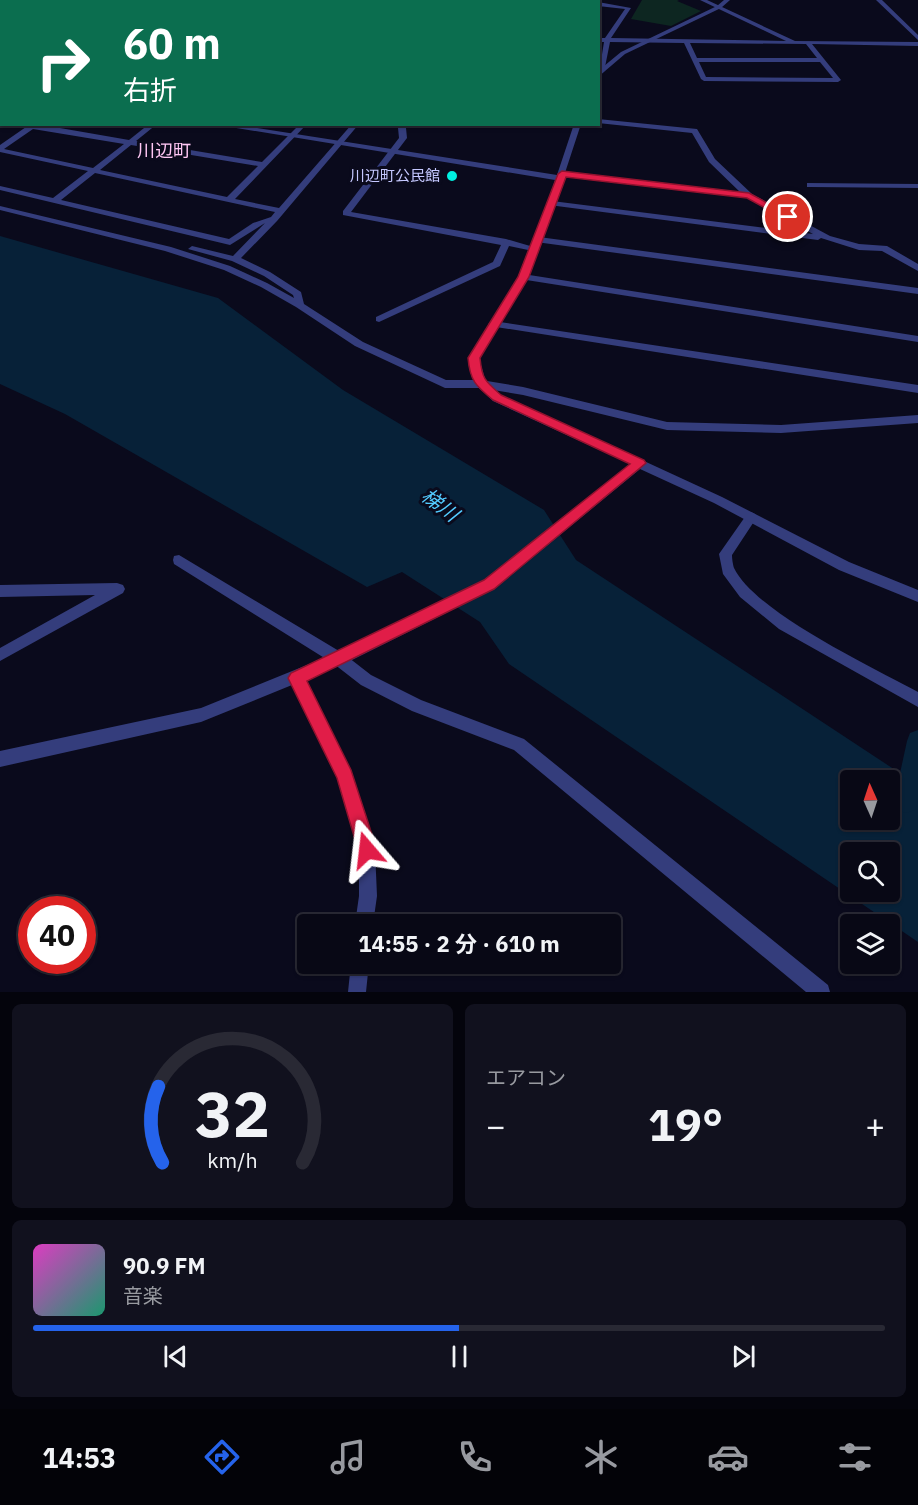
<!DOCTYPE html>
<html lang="ja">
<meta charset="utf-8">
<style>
:root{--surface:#080815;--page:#11111e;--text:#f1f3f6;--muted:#989aa0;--line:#292934;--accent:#2563eb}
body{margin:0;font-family:"IBM Plex Sans","Noto Sans JP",sans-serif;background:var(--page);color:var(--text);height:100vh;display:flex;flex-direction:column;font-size:22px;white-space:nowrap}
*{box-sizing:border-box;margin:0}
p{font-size:20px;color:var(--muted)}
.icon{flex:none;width:33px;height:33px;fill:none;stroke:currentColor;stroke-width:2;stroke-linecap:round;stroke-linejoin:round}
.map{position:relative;height:992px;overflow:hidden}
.side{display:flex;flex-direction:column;gap:12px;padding:12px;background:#04040c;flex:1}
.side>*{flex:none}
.top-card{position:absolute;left:0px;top:0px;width:600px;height:126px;box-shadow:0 2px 4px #0004,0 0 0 2px var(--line);background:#0b6e4f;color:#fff;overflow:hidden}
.needle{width:39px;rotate:357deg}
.controls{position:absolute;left:840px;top:770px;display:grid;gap:12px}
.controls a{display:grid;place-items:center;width:60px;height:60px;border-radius:6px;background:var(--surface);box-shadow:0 2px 4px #0004,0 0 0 2px var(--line);font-size:30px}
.speed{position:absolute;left:18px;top:896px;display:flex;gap:12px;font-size:30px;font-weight:700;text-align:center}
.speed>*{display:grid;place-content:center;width:78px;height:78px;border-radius:50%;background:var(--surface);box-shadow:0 2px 4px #0004,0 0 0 2px var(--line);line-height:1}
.speed .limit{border:9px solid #d22;background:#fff;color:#111}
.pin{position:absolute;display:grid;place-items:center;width:51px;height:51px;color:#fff;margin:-26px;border:3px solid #fff;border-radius:50%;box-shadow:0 2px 6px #0007}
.me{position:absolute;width:66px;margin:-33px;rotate:343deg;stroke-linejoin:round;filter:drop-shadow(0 0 4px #0008)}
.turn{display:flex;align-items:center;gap:21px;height:126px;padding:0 24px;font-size:27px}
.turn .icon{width:78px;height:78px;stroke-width:2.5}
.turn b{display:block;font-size:42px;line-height:51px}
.big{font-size:45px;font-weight:700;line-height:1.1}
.side .card{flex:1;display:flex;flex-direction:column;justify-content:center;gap:9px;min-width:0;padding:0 21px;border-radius:9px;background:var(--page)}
.side .dial{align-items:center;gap:0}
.dial svg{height:156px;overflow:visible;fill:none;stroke:var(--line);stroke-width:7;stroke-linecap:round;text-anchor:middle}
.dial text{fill:var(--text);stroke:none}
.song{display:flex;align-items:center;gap:18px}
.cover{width:72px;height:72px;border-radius:9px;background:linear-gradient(135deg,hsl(310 70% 55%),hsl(160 70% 35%))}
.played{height:6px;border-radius:3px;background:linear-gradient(90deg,var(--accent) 50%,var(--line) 50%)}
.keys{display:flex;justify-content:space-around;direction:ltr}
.heat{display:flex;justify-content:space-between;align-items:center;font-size:33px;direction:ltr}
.side .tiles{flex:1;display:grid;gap:12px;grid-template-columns:1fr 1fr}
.card:last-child{grid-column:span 2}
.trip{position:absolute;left:297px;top:914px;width:324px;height:60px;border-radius:6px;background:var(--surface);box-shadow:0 2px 4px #0004,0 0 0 2px var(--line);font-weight:700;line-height:60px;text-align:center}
.menu{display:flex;height:96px;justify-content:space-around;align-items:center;background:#030308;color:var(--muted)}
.menu .icon{width:42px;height:42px}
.menu .selected{color:var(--accent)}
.menu b{font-size:27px;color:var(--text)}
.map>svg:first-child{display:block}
</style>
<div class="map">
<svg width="918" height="992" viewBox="0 0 918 992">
<rect width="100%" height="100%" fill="#0a0a1c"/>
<!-- green -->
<path fill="#0d2621" d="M 642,0 L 679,0 L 677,1 L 701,11 L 671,26 L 631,19 Z"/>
<!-- water -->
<path fill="#072138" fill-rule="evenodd" d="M 0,236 L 218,298 L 343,390 L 544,510 L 576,560 L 918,785 L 918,942 L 509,664 L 480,622 L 402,572 L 367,587 L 65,414 L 0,384 ZM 850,780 L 890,780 L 890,819 L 850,819 ZM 850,852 L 890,852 L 890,891 L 850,891 Z"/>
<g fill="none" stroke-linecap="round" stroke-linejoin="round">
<!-- canal -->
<path fill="#072138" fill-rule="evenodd" d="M 161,0 L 170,0 L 169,2 Z
M 0,15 L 2,15 L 2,19 L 0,19 Z
M 918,730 L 918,801 L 915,810 L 906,813 L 897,810 L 894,801 L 907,741 L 910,733 Z"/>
<!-- minor -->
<path fill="#343d7c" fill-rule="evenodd" d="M 75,0 L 81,0 L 74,2 Z
M 312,0 L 318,0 L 311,2 Z
M 479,0 L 485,0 L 478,2 Z
M 531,0 L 537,0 L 531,2 Z
M 700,0 L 707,0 L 795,41 L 918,42 L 918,46 L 812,44 L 841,80 L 838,82 L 704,81 L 701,79 L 684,43 L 610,42 L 604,72 L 599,73 L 604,42 L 598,42 L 598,38 L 605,38 L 625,9 L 598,6 L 598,2 L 631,8 L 611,38 L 786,41 ZM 690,43 L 806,44 L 817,58 L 697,58 ZM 699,62 L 820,62 L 833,78 L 706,77 Z
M 876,0 L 882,0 L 918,35 L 918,40 Z
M 2,24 L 2,28 L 0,29 L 0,25 Z
M 2,46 L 2,50 L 0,51 L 0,47 Z
M 0,59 L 2,59 L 2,63 L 0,63 Z
M 0,119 L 2,119 L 2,124 L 0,124 Z
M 598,119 L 697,129 L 715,159 L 752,194 L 830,236 L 859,244 L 887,246 L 918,264 L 918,271 L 882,251 L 859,250 L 821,238 L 818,240 L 549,205 L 549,201 L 552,201 L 813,234 L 747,198 L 559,175 L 559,171 L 562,171 L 741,193 L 709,162 L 692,133 L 598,123 Z
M 15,124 L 37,124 L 129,140 L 149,124 L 157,124 L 136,141 L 262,162 L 300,124 L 307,124 L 235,199 L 279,208 L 352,124 L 359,124 L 277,221 L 241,258 L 270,272 L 301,292 L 304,304 L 363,342 L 446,380 L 481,380 L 523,387 L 667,422 L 781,425 L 918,415 L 918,423 L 781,433 L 667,430 L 523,395 L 481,388 L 445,388 L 355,346 L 296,307 L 261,287 L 224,270 L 165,251 L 0,210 L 0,206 L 171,247 L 230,266 L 267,283 L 294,298 L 293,295 L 264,276 L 232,261 L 188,249 L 192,246 L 233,256 L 265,223 L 230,245 L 0,190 L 0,186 L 53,198 L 88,171 L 0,152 L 0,145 L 26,127 ZM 33,129 L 124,144 L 93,168 L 4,149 ZM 131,145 L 258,166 L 227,197 L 100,170 ZM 95,173 L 275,212 L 271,217 L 253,223 L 229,239 L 61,200 Z
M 400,124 L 407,124 L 406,128 L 407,138 L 351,212 L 506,239 L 537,248 L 533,251 L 509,246 L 500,266 L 379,322 L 376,321 L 376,317 L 493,262 L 501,245 L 343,215 L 343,211 L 399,138 L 398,128 Z
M 807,183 L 918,184 L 918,188 L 810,187 L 807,187 Z
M 539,237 L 918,288 L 918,294 L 536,242 L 535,240 Z
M 523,274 L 918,336 L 918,342 L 520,279 L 518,277 Z
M 493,321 L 918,385 L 918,393 L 490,326 L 488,324 Z
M 751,512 L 755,514 L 757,517 L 732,555 C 732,559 733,565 734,568 C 755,612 874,668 918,692 L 918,707 L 779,629 L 740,597 L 723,574 L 719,554 L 747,514 Z
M 179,555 L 344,654 L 371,675 L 421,700 L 524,739 L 828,985 L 830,992 L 806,992 L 514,750 L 412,711 L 361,685 L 334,664 L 174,564 L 173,560 L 174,556 Z
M 117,583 L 123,585 L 125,589 L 123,593 L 0,661 L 0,648 L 95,595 L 0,597 L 0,585 Z"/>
<!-- tertiary -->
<path fill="#343d7c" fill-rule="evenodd" d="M 724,0 L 730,0 L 721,8 L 625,54 L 598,77 L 598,71 L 621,52 L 717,6 Z
M 0,90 L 2,90 L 2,94 L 0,94 Z
M 212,124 L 232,124 L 557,175 L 574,124 L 581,124 L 543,240 L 537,248 L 528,277 L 479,358 L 485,379 L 501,395 L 722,497 L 849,562 L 918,590 L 918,602 L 839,570 L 714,503 L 640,469 L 494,589 L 344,664 L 304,680 L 351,770 L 375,850 L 377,896 L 373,924 L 355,924 L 359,896 L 359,850 L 338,778 L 292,685 L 201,722 L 0,767 L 0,751 L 201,708 L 334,654 L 484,581 L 630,464 L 493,401 C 479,388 471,377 469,358 L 518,277 L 529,248 L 535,240 L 555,180 Z
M 351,963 L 369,963 L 366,992 L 348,992 Z"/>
</g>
<!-- route -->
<path fill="#e11d48" stroke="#92132f" stroke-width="1.5" d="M 562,171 L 749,193 L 793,217 L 785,219 L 747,198 L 566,177 L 529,277 L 480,358 C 482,379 485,381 501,395 L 644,460 L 646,463 L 494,589 L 307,681 L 351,770 L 377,850 L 374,856 L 367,859 L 360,856 L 358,850 L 337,778 L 288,678 L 291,673 L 484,580 L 630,464 L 493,400 C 476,386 470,381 468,358 L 518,277 L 558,174 Z"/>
<!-- markers -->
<circle fill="#00f0e1" stroke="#0a0a1c" stroke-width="2" cx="452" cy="176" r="6"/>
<g text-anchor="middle" stroke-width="6" stroke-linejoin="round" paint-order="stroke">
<!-- far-poi labels -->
<g font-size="15" fill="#c5c8ff" stroke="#0a0a1c" text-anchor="end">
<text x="440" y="181">川辺町公民館</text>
</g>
<!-- far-quarter labels -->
<g font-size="18" fill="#ffc7f4" stroke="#0a0a1c">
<text x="164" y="157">川辺町</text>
</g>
<!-- water labels -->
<g font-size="20" font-style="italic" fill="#53cbff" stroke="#0a0a1c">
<text transform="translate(440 505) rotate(37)" y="7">梯川</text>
</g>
</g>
</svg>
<div class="controls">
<a><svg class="needle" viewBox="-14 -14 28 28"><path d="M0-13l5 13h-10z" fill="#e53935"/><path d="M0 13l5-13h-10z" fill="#989aa0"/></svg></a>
<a><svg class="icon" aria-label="search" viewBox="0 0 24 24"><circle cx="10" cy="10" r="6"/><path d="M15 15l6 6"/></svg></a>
<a><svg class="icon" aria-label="layers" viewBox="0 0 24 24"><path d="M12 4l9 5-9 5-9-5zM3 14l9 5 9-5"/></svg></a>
</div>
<div class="speed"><div class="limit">40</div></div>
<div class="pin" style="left:788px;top:217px;background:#d93025"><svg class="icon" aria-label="arrive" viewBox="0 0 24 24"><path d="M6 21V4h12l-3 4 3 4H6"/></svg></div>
<svg class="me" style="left:367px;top:850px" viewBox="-20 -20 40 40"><path d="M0-17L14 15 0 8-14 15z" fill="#e11d48" stroke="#fff" stroke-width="4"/></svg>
<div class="trip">14:55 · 2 分 · 610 m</div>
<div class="top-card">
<div class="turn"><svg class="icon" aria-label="right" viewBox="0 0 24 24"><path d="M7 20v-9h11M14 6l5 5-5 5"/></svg><div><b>60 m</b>右折</div></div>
</div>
</div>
<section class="side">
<div class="tiles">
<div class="card dial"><svg viewBox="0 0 100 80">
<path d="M14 69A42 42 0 1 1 86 69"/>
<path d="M14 69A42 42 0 0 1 12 30" stroke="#2563eb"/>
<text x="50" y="56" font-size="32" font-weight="700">32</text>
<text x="50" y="72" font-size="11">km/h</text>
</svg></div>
<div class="card"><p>エアコン</p>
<div class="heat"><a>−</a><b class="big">19°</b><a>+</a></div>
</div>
<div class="card">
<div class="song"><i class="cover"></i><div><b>90.9 FM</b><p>音楽</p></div></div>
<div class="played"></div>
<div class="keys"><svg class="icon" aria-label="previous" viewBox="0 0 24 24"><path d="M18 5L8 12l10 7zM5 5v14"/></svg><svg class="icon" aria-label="pause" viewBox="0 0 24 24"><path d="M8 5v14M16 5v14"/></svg><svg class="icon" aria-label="next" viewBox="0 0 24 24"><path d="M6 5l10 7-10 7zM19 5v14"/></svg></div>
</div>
</div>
</section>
<nav class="menu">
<b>14:53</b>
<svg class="icon selected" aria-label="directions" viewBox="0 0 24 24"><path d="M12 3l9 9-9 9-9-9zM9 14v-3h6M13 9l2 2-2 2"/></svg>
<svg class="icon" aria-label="music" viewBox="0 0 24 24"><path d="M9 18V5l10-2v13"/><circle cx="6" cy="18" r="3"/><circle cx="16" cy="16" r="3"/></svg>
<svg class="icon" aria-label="phone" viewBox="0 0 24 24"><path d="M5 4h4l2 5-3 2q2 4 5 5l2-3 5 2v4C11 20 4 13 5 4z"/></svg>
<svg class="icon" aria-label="climate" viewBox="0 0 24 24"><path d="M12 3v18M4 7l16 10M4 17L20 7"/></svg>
<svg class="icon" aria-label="car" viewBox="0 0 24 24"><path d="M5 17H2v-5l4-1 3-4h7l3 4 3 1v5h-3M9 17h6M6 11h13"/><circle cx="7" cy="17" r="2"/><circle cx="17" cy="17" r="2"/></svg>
<svg class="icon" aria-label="filters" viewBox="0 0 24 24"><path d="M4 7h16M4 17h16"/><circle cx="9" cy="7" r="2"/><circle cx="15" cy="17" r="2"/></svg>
</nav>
